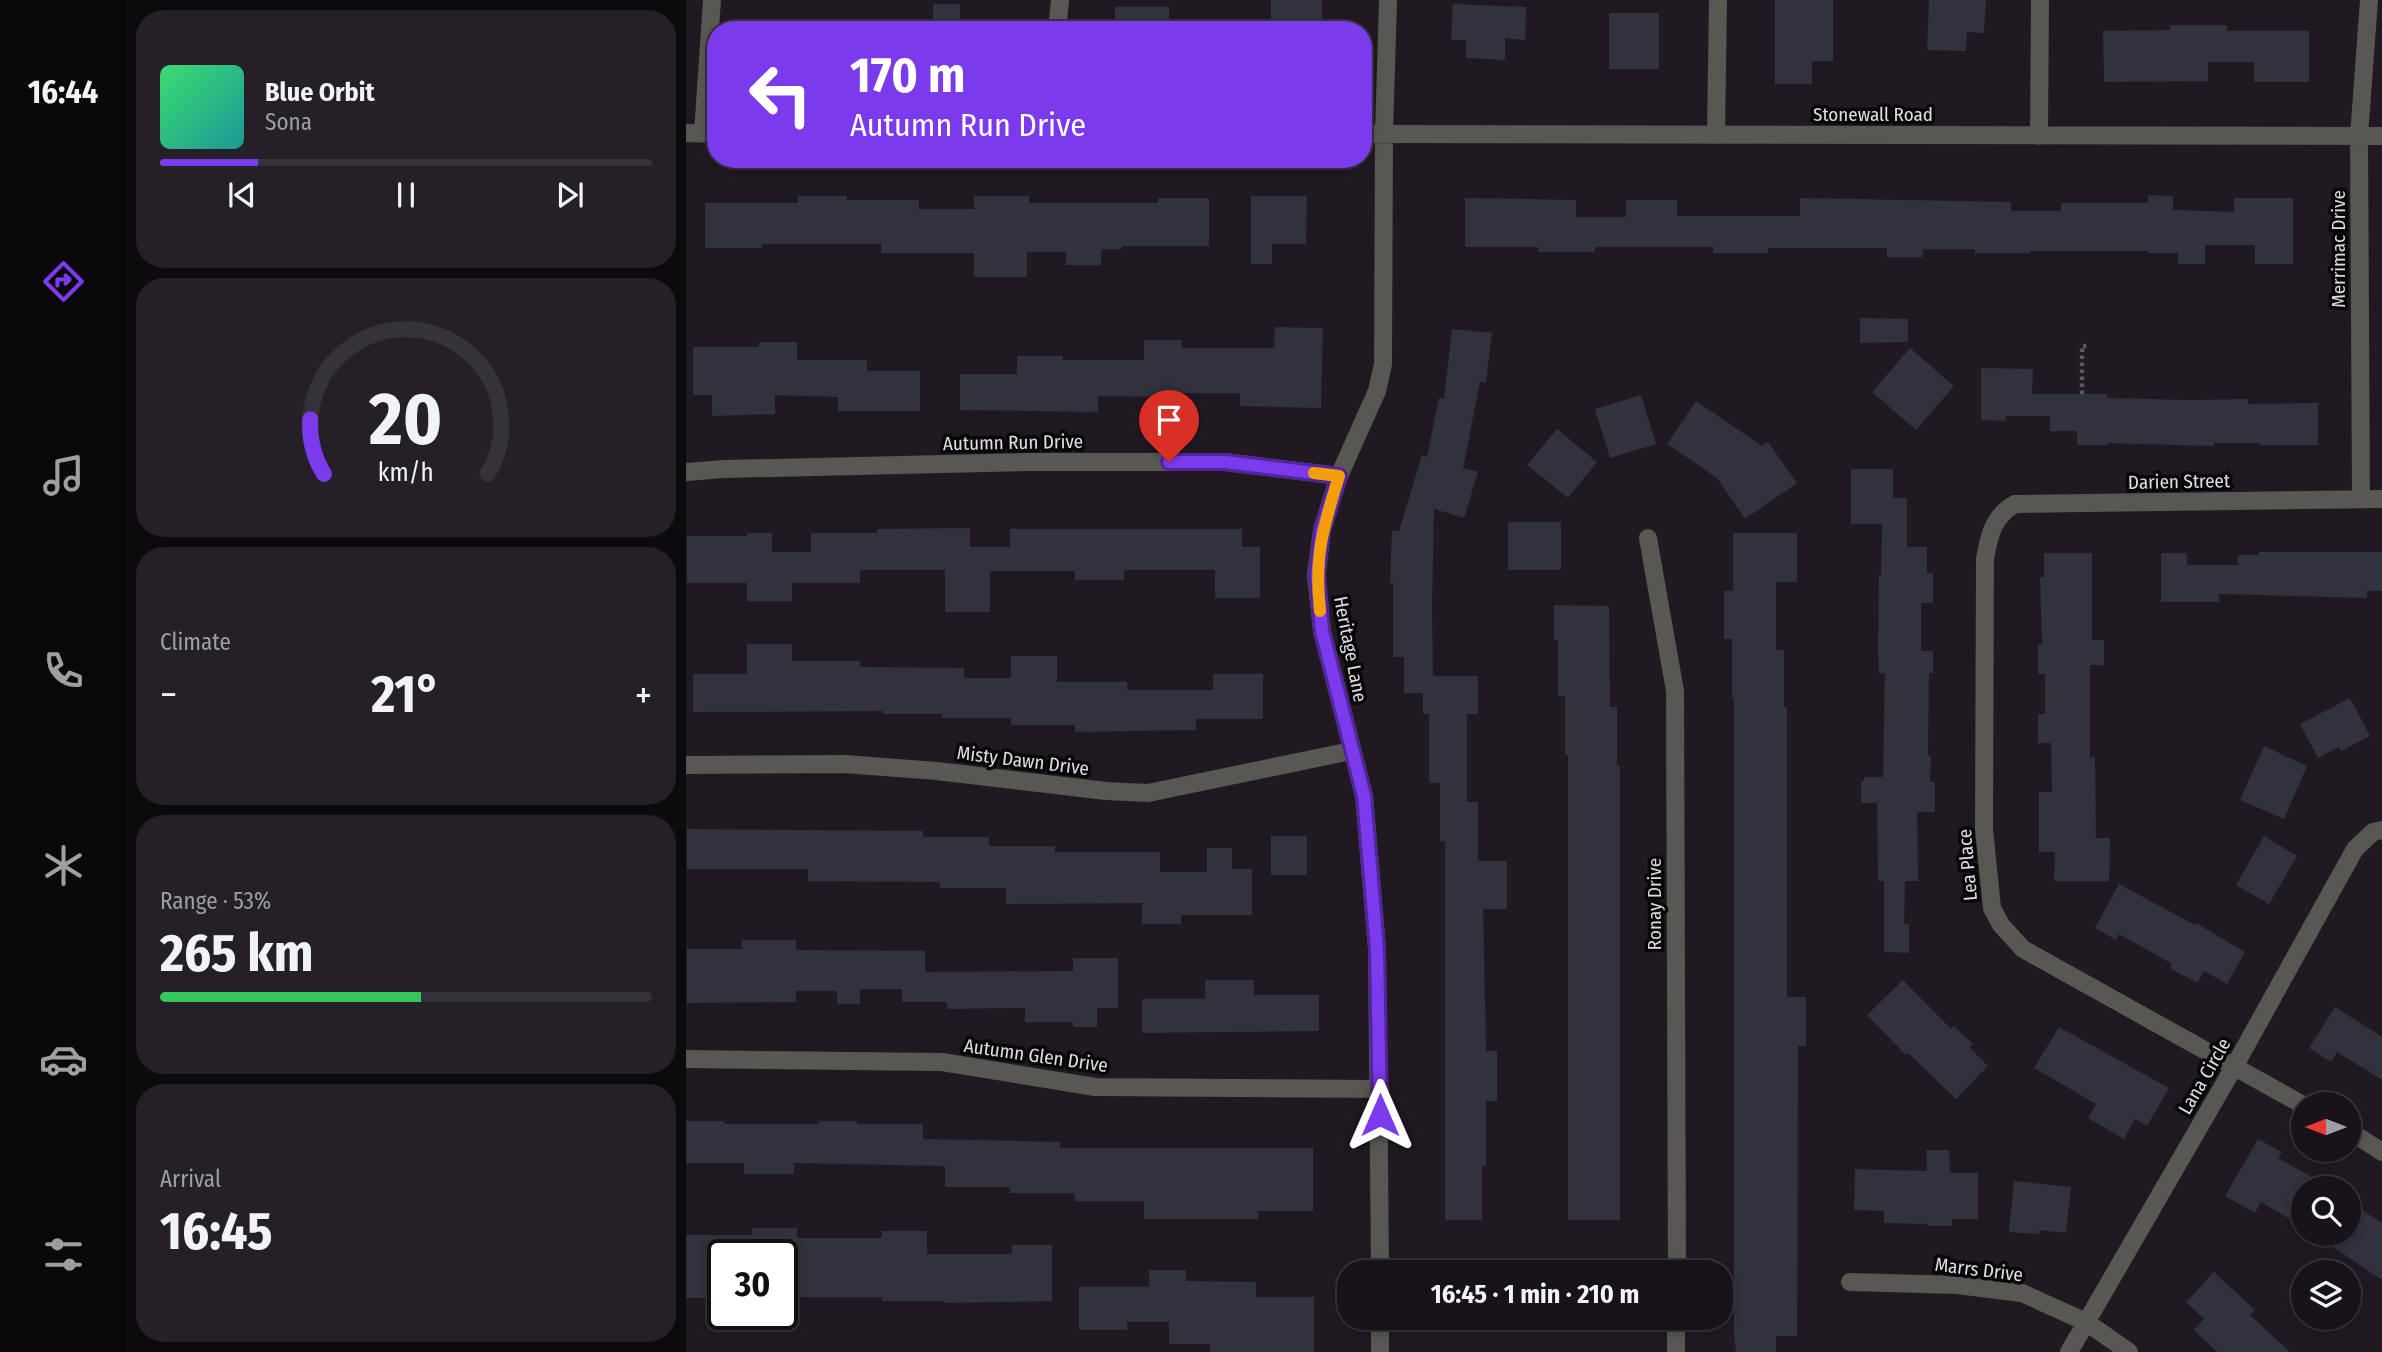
<!DOCTYPE html>
<meta charset="utf-8">
<style>
:root{--surface:#18131a;--page:#252027;--text:#f1f3f6;--muted:#9f9ea2;--line:#363239;--accent:#7c3aed}
body{margin:0;font-family:"Fira Sans Condensed",sans-serif;background:var(--page);color:var(--text);height:100vh;display:flex;flex-direction:column;font-size:26px;white-space:nowrap}
*{box-sizing:border-box;margin:0}
p{font-size:23px;color:var(--muted)}
.icon{flex:none;width:38px;height:38px;fill:none;stroke:currentColor;stroke-width:2;stroke-linecap:round;stroke-linejoin:round}
.map{position:relative;flex:1;overflow:hidden}
.sheet{display:flex;flex-direction:column;gap:10px;padding:10px;background:#0d0a0e;width:560px}
.sheet>*{flex:none}
.hud{position:absolute;left:21px;top:21px;width:665px;height:147px;border-radius:28px;box-shadow:0 4px 10px #0003,0 0 0 2px var(--line);background:#7c3aed;color:#fff;overflow:hidden}
.needle{width:46px;rotate:270deg}
.buttons{position:absolute;left:1605px;top:1092px;display:grid;gap:14px}
.buttons a{display:grid;place-items:center;width:70px;height:70px;border-radius:50%;background:var(--surface);box-shadow:0 4px 10px #0003,0 0 0 2px var(--line);font-size:35px}
.speed{position:absolute;left:21px;top:1239px;display:flex;gap:14px;font-size:35px;font-weight:700;text-align:center}
.speed>*{display:grid;place-content:center;width:91px;height:91px;border-radius:50%;background:var(--surface);box-shadow:0 4px 10px #0003,0 0 0 2px var(--line);line-height:1}
.speed .limit{border:4px solid #111;border-radius:10px;background:#fff;color:#111}
.pin{position:absolute;display:grid;place-items:center;width:60px;height:60px;color:#fff;margin:-72px -30px;border-radius:50% 50% 50% 0;rotate:-45deg;box-shadow:0 0 7px #0007}
.pin .icon{rotate:45deg}
.me{position:absolute;width:77px;margin:-38px;rotate:0deg;stroke-linejoin:round;filter:drop-shadow(0 0 5px #0008)}
.turn{display:flex;align-items:center;gap:24px;height:147px;padding:0 28px;font-size:32px}
.turn .icon{width:91px;height:91px;stroke-width:2.5}
.turn b{display:block;font-size:49px;line-height:60px}
.big{font-size:52px;font-weight:700;line-height:1.1}
.sheet .tile{flex:1;display:flex;flex-direction:column;justify-content:center;gap:10px;min-width:0;padding:0 24px;border-radius:28px;background:var(--page)}
.sheet .dial{align-items:center;gap:0}
.dial svg{height:182px;overflow:visible;fill:none;stroke:var(--line);stroke-width:7;stroke-linecap:round;text-anchor:middle}
.dial text{fill:var(--text);stroke:none}
.song{display:flex;align-items:center;gap:21px}
.cover{width:84px;height:84px;border-radius:10px;background:linear-gradient(135deg,hsl(140 70% 55%),hsl(180 70% 35%))}
.played{height:7px;border-radius:4px;background:linear-gradient(90deg,var(--accent) 20%,var(--line) 20%)}
.keys{display:flex;justify-content:space-around;direction:ltr}
.heat{display:flex;justify-content:space-between;align-items:center;font-size:38px;direction:ltr}
.charge{height:10px;border-radius:5px;background:linear-gradient(90deg,#34c759 53%,var(--line) 0)}
.trip{position:absolute;left:651px;top:1260px;width:396px;height:70px;border-radius:28px;background:var(--surface);box-shadow:0 4px 10px #0003,0 0 0 2px var(--line);font-weight:700;line-height:70px;text-align:center}
main{display:flex;flex:1;min-height:0}
.menu{display:flex;flex-direction:column;width:126px;justify-content:space-around;align-items:center;background:#0a080a;color:var(--muted)}
.menu .icon{width:49px;height:49px}
.menu .active{color:var(--accent)}
.menu b{font-size:32px;color:var(--text)}
.map>svg:first-child{display:block}
</style>
<main>
<nav class="menu">
<b>16:44</b>
<svg class="icon active" aria-label="directions" viewBox="0 0 24 24"><path d="M12 3l9 9-9 9-9-9zM9 14v-3h6M13 9l2 2-2 2"/></svg>
<svg class="icon" aria-label="music" viewBox="0 0 24 24"><path d="M9 18V5l10-2v13"/><circle cx="6" cy="18" r="3"/><circle cx="16" cy="16" r="3"/></svg>
<svg class="icon" aria-label="phone" viewBox="0 0 24 24"><path d="M5 4h4l2 5-3 2q2 4 5 5l2-3 5 2v4C11 20 4 13 5 4z"/></svg>
<svg class="icon" aria-label="climate" viewBox="0 0 24 24"><path d="M12 3v18M4 7l16 10M4 17L20 7"/></svg>
<svg class="icon" aria-label="car" viewBox="0 0 24 24"><path d="M5 17H2v-5l4-1 3-4h7l3 4 3 1v5h-3M9 17h6M6 11h13"/><circle cx="7" cy="17" r="2"/><circle cx="17" cy="17" r="2"/></svg>
<svg class="icon" aria-label="filters" viewBox="0 0 24 24"><path d="M4 7h16M4 17h16"/><circle cx="9" cy="7" r="2"/><circle cx="15" cy="17" r="2"/></svg>
</nav>
<section class="sheet">
<div class="tile">
<div class="song"><i class="cover"></i><div><b>Blue Orbit</b><p>Sona</p></div></div>
<div class="played"></div>
<div class="keys"><svg class="icon" aria-label="previous" viewBox="0 0 24 24"><path d="M18 5L8 12l10 7zM5 5v14"/></svg><svg class="icon" aria-label="pause" viewBox="0 0 24 24"><path d="M8 5v14M16 5v14"/></svg><svg class="icon" aria-label="next" viewBox="0 0 24 24"><path d="M6 5l10 7-10 7zM19 5v14"/></svg></div>
</div>
<div class="tile dial"><svg viewBox="0 0 100 80">
<path d="M14 69A42 42 0 1 1 86 69"/>
<path d="M14 69A42 42 0 0 1 8 45" stroke="#7c3aed"/>
<text x="50" y="56" font-size="32" font-weight="700">20</text>
<text x="50" y="72" font-size="11">km/h</text>
</svg></div>
<div class="tile"><p>Climate</p>
<div class="heat"><a>−</a><b class="big">21°</b><a>+</a></div>
</div>
<div class="tile"><p>Range · 53%</p><b class="big">265 km</b><div class="charge"></div></div>
<div class="tile"><p>Arrival</p><b class="big">16:45</b></div>
</section>
<div class="map">
<svg width="1696" height="1352" viewBox="0 0 1696 1352">
<rect width="100%" height="100%" fill="#201922"/>
<!-- building -->
<path fill="#31323d" d="M 585,0 L 636,0 L 636,30 L 585,30 Z
M 1089,0 L 1147,0 L 1147,61 L 1126,61 L 1126,84 L 1089,84 Z
M 1243,0 L 1300,0 L 1298,33 L 1281,32 L 1280,51 L 1241,50 Z
M 247,4 L 274,4 L 274,30 L 247,30 Z
M 767,4 L 840,7 L 839,40 L 819,38 L 819,60 L 780,58 L 780,40 L 765,40 Z
M 429,7 L 483,7 L 483,30 L 429,30 Z
M 923,13 L 973,13 L 973,69 L 923,69 Z
M 1484,25 L 1541,25 L 1541,31 L 1623,31 L 1623,82 L 1568,82 L 1568,62 L 1522,62 L 1522,81 L 1418,82 L 1417,31 L 1484,30 Z
M 1462,195 L 1487,196 L 1487,210 L 1548,212 L 1548,198 L 1607,198 L 1607,264 L 1569,264 L 1569,245 L 1519,245 L 1519,264 L 1492,264 L 1492,253 L 1462,253 L 1462,251 L 1344,251 L 1344,253 L 1289,253 L 1289,249 L 1237,249 L 1237,257 L 1201,257 L 1201,248 L 1082,248 L 1082,253 L 1027,253 L 1027,247 L 909,247 L 909,252 L 852,252 L 852,247 L 779,247 L 779,198 L 890,200 L 890,217 L 940,217 L 940,200 L 991,200 L 991,216 L 1114,216 L 1114,198 L 1325,202 L 1325,211 L 1375,211 L 1375,203 L 1462,203 Z
M 112,196 L 161,196 L 161,200 L 233,200 L 233,209 L 288,209 L 288,196 L 343,196 L 343,203 L 472,203 L 472,198 L 523,198 L 523,246 L 436,246 L 436,249 L 415,249 L 415,265 L 380,265 L 380,252 L 341,252 L 341,277 L 288,277 L 288,253 L 195,253 L 195,244 L 76,244 L 76,248 L 19,248 L 19,203 L 112,203 Z
M 565,196 L 621,196 L 620,244 L 586,244 L 586,264 L 565,264 Z
M 1174,318 L 1222,319 L 1222,342 L 1174,343 Z
M 589,327 L 637,328 L 635,408 L 554,406 L 554,393 L 475,393 L 475,397 L 412,396 L 412,412 L 274,410 L 274,374 L 331,374 L 331,356 L 377,356 L 377,360 L 458,360 L 458,340 L 496,340 L 496,348 L 588,348 Z
M 766,329 L 806,333 L 800,382 L 794,382 L 777,468 L 792,472 L 778,518 L 748,509 L 746,606 L 747,676 L 792,676 L 792,714 L 781,714 L 781,802 L 792,802 L 792,861 L 821,861 L 821,909 L 797,909 L 800,1051 L 811,1051 L 811,1101 L 800,1101 L 800,1166 L 796,1166 L 796,1220 L 759,1220 L 759,841 L 754,841 L 754,783 L 743,783 L 743,714 L 737,714 L 737,693 L 718,693 L 718,657 L 707,657 L 707,583 L 704,583 L 706,531 L 713,531 L 736,455 L 741,457 L 753,398 L 758,399 Z
M 73,342 L 111,342 L 111,360 L 181,360 L 181,371 L 234,371 L 234,411 L 152,411 L 152,397 L 89,395 L 89,414 L 26,416 L 26,395 L 7,395 L 7,347 L 73,347 Z
M 1224,348 L 1268,386 L 1230,430 L 1186,392 Z
M 1295,368 L 1347,369 L 1346,394 L 1421,394 L 1421,398 L 1503,400 L 1562,399 L 1562,404 L 1632,403 L 1632,445 L 1573,445 L 1573,443 L 1528,443 L 1528,446 L 1421,443 L 1421,445 L 1391,445 L 1391,431 L 1364,431 L 1364,416 L 1320,416 L 1320,421 L 1295,420 Z
M 955,395 L 970,444 L 924,458 L 909,409 Z
M 1010,401 L 1076,446 L 1082,442 L 1111,483 L 1059,519 L 1031,478 L 981,444 Z
M 871,429 L 911,462 L 882,498 L 841,465 Z
M 1165,469 L 1207,469 L 1207,498 L 1221,498 L 1221,547 L 1241,547 L 1241,573 L 1247,573 L 1247,603 L 1235,603 L 1235,651 L 1247,651 L 1247,673 L 1243,673 L 1242,756 L 1245,756 L 1244,782 L 1249,782 L 1249,812 L 1231,812 L 1232,881 L 1219,881 L 1218,924 L 1223,924 L 1223,953 L 1198,952 L 1198,881 L 1192,881 L 1191,803 L 1175,803 L 1175,781 L 1178,781 L 1178,777 L 1197,777 L 1199,673 L 1193,673 L 1192,651 L 1193,575 L 1195,575 L 1196,524 L 1165,524 Z
M 822,522 L 875,522 L 875,570 L 822,570 Z
M 284,528 L 284,547 L 324,547 L 324,529 L 556,529 L 556,547 L 574,547 L 574,598 L 529,598 L 529,570 L 438,570 L 438,580 L 389,580 L 389,571 L 304,571 L 304,612 L 259,612 L 259,570 L 174,570 L 174,583 L 106,583 L 106,601 L 61,601 L 61,583 L 1,583 L 1,536 L 61,536 L 61,533 L 86,533 L 86,552 L 125,552 L 125,533 L 191,533 L 191,529 Z
M 1047,533 L 1111,533 L 1111,582 L 1090,582 L 1090,650 L 1098,650 L 1098,707 L 1101,707 L 1101,997 L 1120,997 L 1120,1046 L 1112,1046 L 1111,1336 L 1090,1336 L 1090,1352 L 1050,1352 L 1048,1336 L 1048,698 L 1046,698 L 1046,639 L 1038,639 L 1038,591 L 1047,591 Z
M 1573,552 L 1696,552 L 1696,591 L 1681,591 L 1681,598 L 1533,594 L 1533,602 L 1475,602 L 1475,553 L 1501,553 L 1501,565 L 1552,565 L 1552,555 L 1573,555 Z
M 1358,553 L 1406,553 L 1406,640 L 1418,640 L 1418,665 L 1404,665 L 1404,757 L 1409,757 L 1410,838 L 1424,838 L 1423,881 L 1368,881 L 1369,852 L 1353,852 L 1353,792 L 1366,792 L 1365,743 L 1352,743 L 1352,714 L 1359,714 L 1359,674 L 1352,674 L 1352,645 L 1356,645 L 1354,577 L 1358,577 Z
M 868,605 L 923,606 L 924,707 L 931,707 L 931,766 L 934,766 L 934,1220 L 882,1220 L 882,755 L 879,755 L 879,696 L 872,696 L 872,640 L 868,640 Z
M 61,644 L 106,644 L 106,661 L 174,661 L 174,667 L 278,668 L 278,678 L 325,678 L 325,656 L 371,656 L 371,682 L 441,682 L 441,690 L 527,690 L 527,674 L 577,674 L 577,719 L 510,719 L 510,730 L 389,732 L 389,725 L 325,725 L 325,718 L 256,718 L 256,714 L 197,714 L 197,711 L 7,712 L 7,674 L 61,674 Z
M 1664,698 L 1684,736 L 1655,751 L 1653,747 L 1632,758 L 1614,724 Z
M 1578,746 L 1621,766 L 1598,819 L 1554,800 Z
M 1,829 L 237,831 L 237,837 L 303,837 L 303,846 L 369,846 L 369,852 L 474,852 L 474,872 L 521,872 L 521,848 L 546,848 L 546,869 L 566,869 L 566,915 L 495,915 L 495,924 L 456,924 L 456,903 L 320,904 L 320,888 L 254,888 L 254,882 L 122,881 L 122,869 L 1,869 Z
M 585,836 L 621,836 L 621,875 L 585,875 Z
M 1578,836 L 1611,856 L 1583,904 L 1550,885 Z
M 1433,884 L 1509,925 L 1510,923 L 1559,952 L 1541,984 L 1518,971 L 1511,983 L 1484,968 L 1486,964 L 1433,934 L 1430,940 L 1409,928 Z
M 56,940 L 110,940 L 110,950 L 239,951 L 239,972 L 387,971 L 387,958 L 432,958 L 432,1008 L 411,1008 L 411,1027 L 387,1027 L 387,1022 L 339,1022 L 339,1008 L 261,1009 L 261,1002 L 216,1002 L 216,989 L 174,989 L 174,1004 L 151,1004 L 151,991 L 110,991 L 110,1002 L 1,1003 L 1,949 L 56,949 Z
M 519,980 L 568,980 L 568,995 L 633,995 L 633,1031 L 456,1033 L 456,999 L 519,999 Z
M 1217,980 L 1265,1029 L 1268,1026 L 1287,1044 L 1284,1048 L 1302,1066 L 1270,1099 L 1222,1053 L 1220,1055 L 1181,1015 Z
M 1649,1007 L 1696,1037 L 1696,1080 L 1651,1052 L 1645,1062 L 1623,1048 Z
M 1373,1027 L 1483,1088 L 1461,1126 L 1449,1119 L 1438,1139 L 1402,1118 L 1410,1104 L 1348,1068 Z
M 0,1121 L 38,1121 L 38,1124 L 133,1124 L 133,1121 L 171,1121 L 171,1124 L 237,1124 L 237,1139 L 374,1142 L 374,1148 L 627,1148 L 627,1211 L 572,1211 L 572,1219 L 458,1219 L 458,1201 L 389,1201 L 389,1193 L 324,1193 L 324,1187 L 259,1187 L 259,1166 L 108,1163 L 108,1174 L 58,1174 L 58,1163 L 0,1163 Z
M 1572,1139 L 1596,1152 L 1592,1158 L 1645,1188 L 1617,1188 L 1617,1227 L 1575,1202 L 1569,1213 L 1539,1196 Z
M 1240,1150 L 1263,1150 L 1264,1173 L 1292,1173 L 1292,1219 L 1266,1219 L 1266,1226 L 1241,1226 L 1241,1224 L 1198,1223 L 1198,1211 L 1168,1210 L 1169,1169 L 1241,1171 Z
M 1328,1181 L 1385,1187 L 1380,1233 L 1353,1230 L 1353,1234 L 1323,1232 Z
M 1662,1201 L 1696,1223 L 1696,1280 L 1628,1234 L 1662,1234 Z
M 66,1228 L 111,1228 L 111,1238 L 196,1238 L 196,1231 L 241,1231 L 241,1254 L 326,1254 L 326,1245 L 366,1245 L 366,1301 L 259,1303 L 259,1301 L 196,1301 L 196,1297 L 96,1297 L 96,1255 L 37,1255 L 37,1298 L 0,1298 L 0,1235 L 66,1235 Z
M 463,1270 L 500,1270 L 500,1281 L 570,1282 L 570,1297 L 628,1297 L 628,1352 L 524,1352 L 524,1344 L 483,1344 L 483,1322 L 441,1322 L 441,1330 L 393,1330 L 393,1287 L 463,1287 Z
M 1528,1272 L 1569,1310 L 1564,1315 L 1604,1352 L 1531,1352 L 1508,1330 L 1518,1319 L 1500,1302 Z"/>
<g fill="none" stroke-linecap="round" stroke-linejoin="round">
<!-- path -->
<path stroke="#5f5860" stroke-width="4.5" stroke-dasharray="3.5 3.5" stroke-linecap="butt" d="M 1396,394 L 1396,346 L 1402,346"/>
<!-- street -->
<path stroke="#585752" stroke-width="18" d="M 371,30 L 374,0
M 0,133 L 30,134
M 17,133 L 26,0
M 677,134 L 1696,136
M 1030,135 L 1032,0
M 1353,136 L 1354,0
M 0,472 L 38,469 L 343,462 L 539,462 L 653,476
M 1675,499 L 1673,136 L 1683,0
M 962,538 L 989,691 L 991,1272
M 0,765 L 158,764 L 251,771 L 420,791 L 462,793 L 665,751
M 0,1059 L 256,1062 L 409,1087 L 694,1089
M 1617,1105 L 1337,949 L 1315,925 L 1306,908 L 1298,829 L 1299,559 C 1303,536 1307,516 1329,504 L 1696,499
M 1662,1130 L 1696,1152
M 694,1272 L 691,949 L 678,796 L 636,631 L 630,575 L 636,530 L 653,476 L 691,391 L 697,364 L 698,134 L 702,0
M 1164,1282 L 1271,1285 L 1336,1293 L 1400,1322 L 1443,1352
M 694,1318 L 694,1352
M 990,1352 L 990,1318
M 1383,1352 L 1548,1067 L 1669,849 L 1687,832 L 1696,830"/>
</g>
<g fill="none" stroke-linecap="round" stroke-linejoin="round">
<!-- route casing -->
<g stroke="#51269a" stroke-width="18">
<path id="route" d="M 483,462 L 539,462 L 653,476 L 636,530 L 631,575 L 636,631 L 678,796 L 691,949 L 694,1115"/>
</g>
<!-- route -->
<use href="#route" stroke="#7c3aed" stroke-width="12"/>
<!-- slow -->
<path stroke="#f59e0b" stroke-width="12" d="M 628,473 L 653,476 C 637,528 628,556 634,611"/>
</g>
<g text-anchor="middle" stroke-width="7" stroke-linejoin="round" paint-order="stroke">
<!-- street labels -->
<g font-size="19" fill="#e1dce2" stroke="#080609">
<text x="1187" y="121">Stonewall Road</text>
<text transform="translate(1652 249) rotate(-90)" y="7">Merrimac Drive</text>
<text transform="translate(327 442) rotate(-1)" y="7">Autumn Run Drive</text>
<text transform="translate(1493 481) rotate(-1)" y="7">Darien Street</text>
<text transform="translate(665 649) rotate(79)" y="7">Heritage Lane</text>
<text transform="translate(337 760) rotate(7)" y="7">Misty Dawn Drive</text>
<text transform="translate(1281 865) rotate(-95)" y="7">Lea Place</text>
<text transform="translate(968 904) rotate(-90)" y="7">Ronay Drive</text>
<text transform="translate(350 1055) rotate(8)" y="7">Autumn Glen Drive</text>
<text transform="translate(1518 1076) rotate(-60)" y="7">Lana Circle</text>
<text transform="translate(1293 1269) rotate(7)" y="7">Marrs Drive</text>
</g>
</g>
</svg>
<div class="buttons">
<a><svg class="needle" viewBox="-14 -14 28 28"><path d="M0-13l5 13h-10z" fill="#e53935"/><path d="M0 13l5-13h-10z" fill="#9f9ea2"/></svg></a>
<a><svg class="icon" aria-label="search" viewBox="0 0 24 24"><circle cx="10" cy="10" r="6"/><path d="M15 15l6 6"/></svg></a>
<a><svg class="icon" aria-label="layers" viewBox="0 0 24 24"><path d="M12 4l9 5-9 5-9-5zM3 14l9 5 9-5"/></svg></a>
</div>
<div class="speed"><div class="limit">30</div></div>
<div class="pin" style="left:483px;top:462px;background:#d93025"><svg class="icon" aria-label="arrive" viewBox="0 0 24 24"><path d="M6 21V4h12l-3 4 3 4H6"/></svg></div>
<svg class="me" style="left:694px;top:1115px" viewBox="-20 -20 40 40"><path d="M0-17L14 15 0 8-14 15z" fill="#7c3aed" stroke="#fff" stroke-width="4"/></svg>
<div class="trip">16:45 · 1 min · 210 m</div>
<div class="hud">
<div class="turn"><svg class="icon" aria-label="left" viewBox="0 0 24 24"><path d="M17 20v-9H6M10 6l-5 5 5 5"/></svg><div><b>170 m</b>Autumn Run Drive</div></div>
</div>
</div>
</main>
